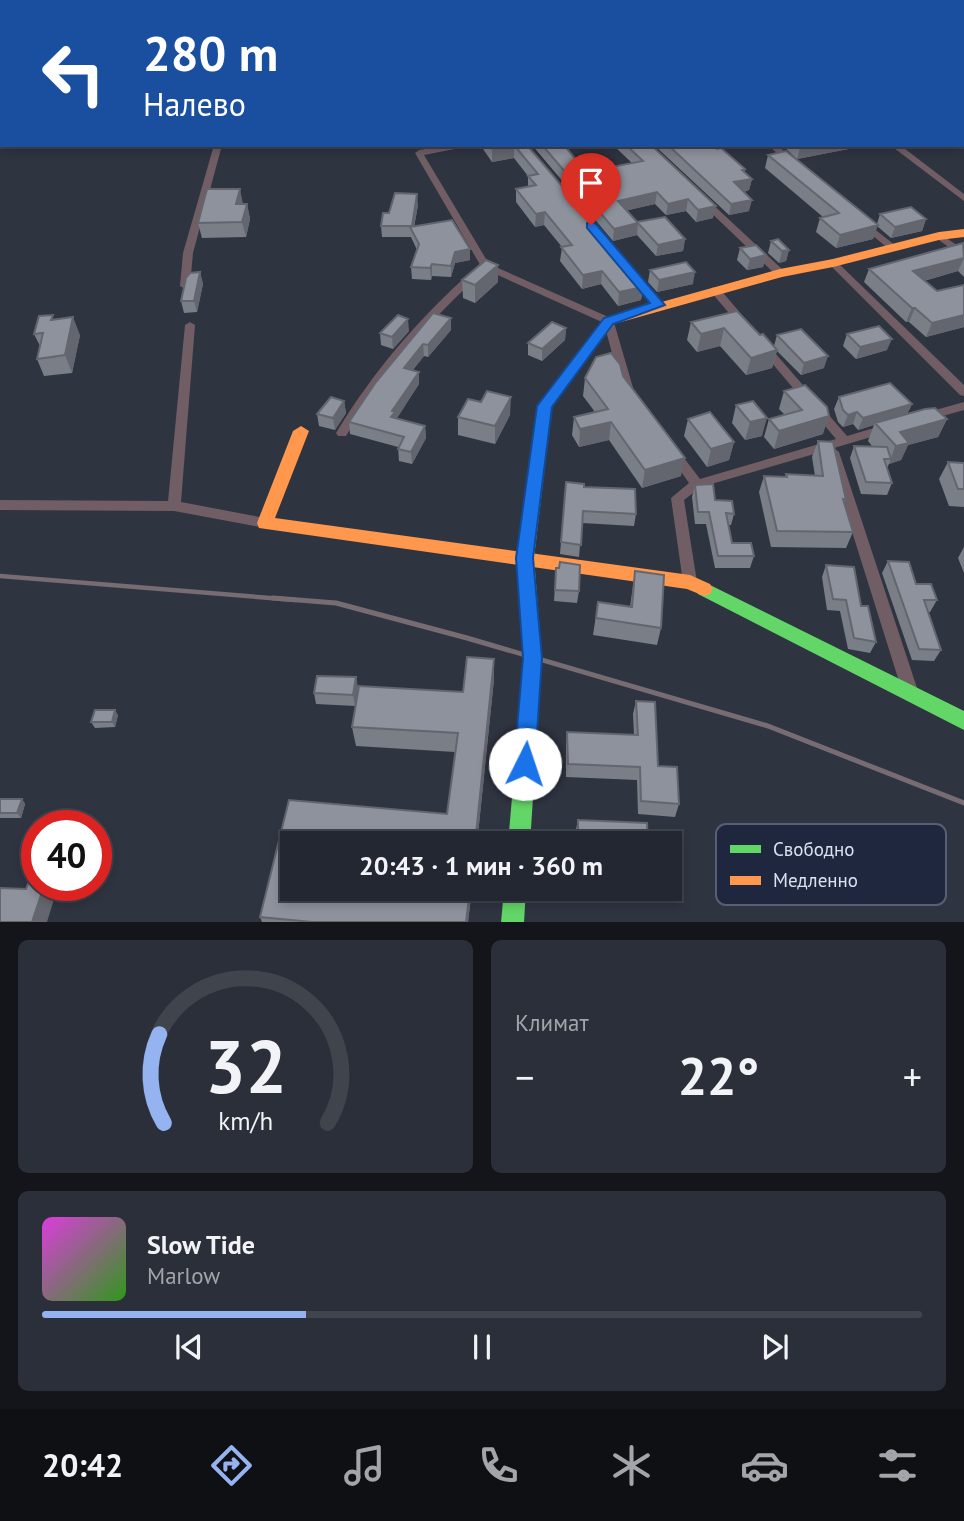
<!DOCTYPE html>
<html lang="ru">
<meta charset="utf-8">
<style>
:root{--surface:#232731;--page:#2b2f39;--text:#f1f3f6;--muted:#a3a5ab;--line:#40444d;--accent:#95b2f1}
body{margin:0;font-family:"PT Sans",sans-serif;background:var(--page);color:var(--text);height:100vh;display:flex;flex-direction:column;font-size:26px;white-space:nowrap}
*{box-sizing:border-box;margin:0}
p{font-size:23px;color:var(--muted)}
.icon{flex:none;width:38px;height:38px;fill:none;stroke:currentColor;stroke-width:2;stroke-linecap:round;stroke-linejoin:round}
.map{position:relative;height:922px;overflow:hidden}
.drawer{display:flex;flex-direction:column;gap:18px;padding:18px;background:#13151b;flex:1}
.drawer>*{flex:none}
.guide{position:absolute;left:0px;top:0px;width:964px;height:147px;box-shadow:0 4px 10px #0003,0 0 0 2px var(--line);background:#1a4fa0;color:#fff;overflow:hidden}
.speed{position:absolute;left:21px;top:810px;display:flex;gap:14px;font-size:35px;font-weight:700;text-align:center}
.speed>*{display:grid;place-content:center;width:91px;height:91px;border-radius:50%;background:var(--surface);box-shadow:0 4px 10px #0003,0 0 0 2px var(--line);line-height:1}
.speed .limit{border:10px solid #d22;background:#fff;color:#111}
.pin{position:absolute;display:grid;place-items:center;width:60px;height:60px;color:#fff;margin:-72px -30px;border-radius:50% 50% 50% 0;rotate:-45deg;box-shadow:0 0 7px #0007}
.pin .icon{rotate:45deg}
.me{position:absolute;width:77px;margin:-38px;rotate:4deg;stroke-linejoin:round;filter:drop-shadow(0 0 5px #0008)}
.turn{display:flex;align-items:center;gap:24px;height:147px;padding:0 28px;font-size:32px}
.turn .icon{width:91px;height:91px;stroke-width:2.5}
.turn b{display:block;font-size:49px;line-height:60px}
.big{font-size:52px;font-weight:600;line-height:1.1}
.drawer .tile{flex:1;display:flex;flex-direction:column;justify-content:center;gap:10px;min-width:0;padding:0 24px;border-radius:10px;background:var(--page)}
.drawer .dial{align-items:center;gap:0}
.dial svg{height:182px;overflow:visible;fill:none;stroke:var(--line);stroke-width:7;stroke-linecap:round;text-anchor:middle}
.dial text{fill:var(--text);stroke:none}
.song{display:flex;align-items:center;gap:21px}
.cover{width:84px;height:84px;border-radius:10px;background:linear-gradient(135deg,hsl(300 70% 55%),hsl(110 70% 35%))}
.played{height:7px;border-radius:4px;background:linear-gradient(90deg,var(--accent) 30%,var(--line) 30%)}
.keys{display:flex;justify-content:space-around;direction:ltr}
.heat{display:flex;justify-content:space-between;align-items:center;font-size:38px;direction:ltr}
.drawer .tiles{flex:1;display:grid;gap:18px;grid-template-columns:1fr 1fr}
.tile:last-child{grid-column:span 2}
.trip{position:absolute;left:280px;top:831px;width:402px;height:70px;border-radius:0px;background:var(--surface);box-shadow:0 4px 10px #0003,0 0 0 2px var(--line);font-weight:600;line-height:70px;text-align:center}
.dock{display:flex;height:112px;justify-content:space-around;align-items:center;background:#0e1014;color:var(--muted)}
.dock .icon{width:49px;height:49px}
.dock .selected{color:var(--accent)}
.dock b{font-size:32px;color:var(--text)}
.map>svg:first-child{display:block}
</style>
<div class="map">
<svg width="964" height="923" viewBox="0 0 964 923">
<rect width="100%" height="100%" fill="#2f3441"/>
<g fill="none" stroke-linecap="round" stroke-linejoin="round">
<!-- canal -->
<path fill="#3c5d9d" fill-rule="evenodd" d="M 151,0 L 170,0 L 150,2 Z
M 364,0 L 385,0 L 362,2 Z
M 0,20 L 2,20 L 2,26 L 0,26 Z"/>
<!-- street -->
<path fill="#705e64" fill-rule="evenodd" d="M 172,0 L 188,0 L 169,2 Z
M 252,0 L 264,0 L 262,2 Z
M 393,0 L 411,0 L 409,2 L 390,2 Z
M 0,24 L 2,24 L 2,28 L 0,28 Z
M 962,83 L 964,83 L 964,87 L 962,87 Z
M 0,107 L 2,107 L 2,112 L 0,112 Z
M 962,108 L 964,108 L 964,113 L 962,113 Z
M 214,145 L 222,145 L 193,253 L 190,286 L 185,289 L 180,286 L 183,253 Z
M 453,145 L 475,145 L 424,155 L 489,264 L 613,319 L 634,391 L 632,394 L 628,395 L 622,391 L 604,323 L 482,268 L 415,153 L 419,150 Z
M 768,145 L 777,145 L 797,163 L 790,165 Z
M 890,145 L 900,145 L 964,194 L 964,201 Z
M 704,198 L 707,199 L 784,271 L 784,275 L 776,275 L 701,203 L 701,199 Z
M 863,220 L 896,246 L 896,250 L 890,250 L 860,225 L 860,221 Z
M 939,233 L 964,250 L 964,258 L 936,238 L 934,236 Z
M 833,260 L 836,261 L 964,385 L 964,396 L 960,395 L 830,265 L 830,261 Z
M 474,272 L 479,275 L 478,277 C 425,324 383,376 346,436 L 338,436 L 336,433 C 373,372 417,320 470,273 Z
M 634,273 L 638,274 L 663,303 L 663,307 L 655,307 L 630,278 L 630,274 Z
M 715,287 L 719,288 L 748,322 L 749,324 L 748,326 L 740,326 L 711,292 L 711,288 Z
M 190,322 L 195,325 L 181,502 L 265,518 L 270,519 L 272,523 L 270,527 L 265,528 L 174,511 L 0,510 L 0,500 L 168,501 L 185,325 Z
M 765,345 L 769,346 L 847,436 L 884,425 L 890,429 L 888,432 L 834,448 L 839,452 L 919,694 L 916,699 L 911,701 L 906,699 L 903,694 L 827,452 L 828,450 L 701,487 L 684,500 L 697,582 L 695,586 L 690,588 L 685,586 L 683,582 L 671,498 L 689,483 L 670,456 L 668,453 L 670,450 L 678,450 L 700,479 L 836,439 L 761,350 L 760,348 L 761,346 Z
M 964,402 L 964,410 L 925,421 L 919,417 L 921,414 Z"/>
<!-- fast -->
<path fill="#63d668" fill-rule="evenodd" d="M 574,362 L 581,367 L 552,407 L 534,558 L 542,658 L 530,844 L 508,844 L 524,658 L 516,558 L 538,406 L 569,364 Z
M 704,582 L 964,711 L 964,730 L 698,594 L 695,589 L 698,584 Z
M 504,889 L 526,889 L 524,923 L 501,923 Z"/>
<!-- slow -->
<path fill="#ff974d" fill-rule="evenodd" d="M 964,229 L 964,237 L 939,240 L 833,267 L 782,277 L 614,324 L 579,370 L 574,372 L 567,367 L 604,318 L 780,269 L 833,259 L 939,232 Z
M 301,426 L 309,431 L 275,518 L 690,575 L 710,584 L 713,589 L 710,594 L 704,596 L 687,589 L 259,528 L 257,523 L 293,431 Z"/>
<!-- rail-far2 -->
<path stroke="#766c72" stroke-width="2.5" d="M 270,2 L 275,0"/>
<!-- rail-far1 -->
<path stroke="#766c72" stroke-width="4.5" d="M 0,576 L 295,600"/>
<!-- rail -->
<path stroke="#766c72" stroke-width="5" d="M 273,598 L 336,603 L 467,638 L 768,726 L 964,803"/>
</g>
<!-- wall -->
<path fill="#797e87" d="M 483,145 L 527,145 L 644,282 L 641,300 L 618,306 L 601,284 L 582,289 L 560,261 L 562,247 L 544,225 L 535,227 L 516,202 L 516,189 L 528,187 L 528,176 L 514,158 L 492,162 L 483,149 Z
M 532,145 L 564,145 L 586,172 L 632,163 L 613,145 L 651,145 L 713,218 L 696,222 L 686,211 L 666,215 L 655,204 L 627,210 L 637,222 L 685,239 L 683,251 L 656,256 L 637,235 L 613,241 Z
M 654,145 L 697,145 L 745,169 L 745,172 L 752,179 L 749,190 L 744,192 L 749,211 L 729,215 Z
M 782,145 L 869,145 L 797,159 Z
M 768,155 L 877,224 L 880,214 L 926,219 L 922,231 L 891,238 L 877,226 L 873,239 L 836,248 L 816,232 L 820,218 L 823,217 L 765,168 Z
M 243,204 L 247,204 L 250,219 L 246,237 L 202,238 L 198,223 Z
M 418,205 L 414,227 L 470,249 L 470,260 L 455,263 L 451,277 L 432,276 L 431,280 L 412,279 L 411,267 L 417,250 L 411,237 L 382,237 L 381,226 L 389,213 Z
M 771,241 L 789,250 L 786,261 L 779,263 L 768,253 Z
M 964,243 L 964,277 L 958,271 L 924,281 L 937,291 L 964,285 L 964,327 L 926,337 L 909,322 L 906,322 L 864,282 L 869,269 Z
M 740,248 L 766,255 L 763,267 L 747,270 L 737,260 Z
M 650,270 L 693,284 L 657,292 L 648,282 Z
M 200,272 L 203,284 L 197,312 L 184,313 L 181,301 Z
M 462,280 L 498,282 L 475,303 L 463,298 Z
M 451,318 L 451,330 L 428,357 L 424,356 L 412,371 L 419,372 L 419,384 L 396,419 L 425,426 L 426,438 L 412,464 L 399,461 L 398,447 L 350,434 L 349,422 L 376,382 Z
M 54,319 L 80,335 L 72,373 L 44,376 L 37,359 L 40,346 L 34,334 Z
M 691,322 L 760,335 L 774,346 L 777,335 L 824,368 L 801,375 L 777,351 L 772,368 L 746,375 L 720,346 L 697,352 L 687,340 Z
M 566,328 L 565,340 L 542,361 L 528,355 L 528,343 Z
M 409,331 L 393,349 L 381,345 L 380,333 Z
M 847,334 L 887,350 L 856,359 L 843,346 Z
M 623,376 L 681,476 L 642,488 L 609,440 L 579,447 L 572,435 L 574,417 L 595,412 L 583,396 L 585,378 Z
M 805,385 L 823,434 L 774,449 L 764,437 L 769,419 L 785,415 L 779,409 L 784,391 Z
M 839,397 L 912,404 L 907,414 L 947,419 L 938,437 L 908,445 L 901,460 L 889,464 L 887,468 L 892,483 L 887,495 L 861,494 L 850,458 L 854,446 L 872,446 L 868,441 L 874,425 L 858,430 L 853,424 L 843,427 L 838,422 L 834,409 Z
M 344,401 L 346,413 L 335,430 L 319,426 L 317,414 Z
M 736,405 L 762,436 L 745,440 L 732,423 Z
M 510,415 L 495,444 L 458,435 L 458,417 Z
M 688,419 L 734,442 L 729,460 L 707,467 L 684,436 Z
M 818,441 L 846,500 L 844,503 L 853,532 L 846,548 L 771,547 L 759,492 L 764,476 L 785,477 L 786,474 L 815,476 L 812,457 Z
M 948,462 L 964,463 L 964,507 L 949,506 L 939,479 Z
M 566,482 L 584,487 L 636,514 L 634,526 L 582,523 L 579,557 L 560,554 Z
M 695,485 L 734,514 L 731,525 L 728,525 L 732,543 L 754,556 L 750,568 L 715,568 L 706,524 L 695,524 L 692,497 Z
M 964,547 L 964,573 L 958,558 Z
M 888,561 L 937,600 L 930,612 L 928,612 L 941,650 L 934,661 L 912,660 L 882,573 Z
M 826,565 L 876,642 L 870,653 L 848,649 L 840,611 L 827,610 L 822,577 Z
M 556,568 L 579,591 L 577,603 L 554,601 Z
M 635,571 L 661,628 L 657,645 L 593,635 L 598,602 L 630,607 Z
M 467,657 L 494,659 L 494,679 L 477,844 L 292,844 L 292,889 L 472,889 L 468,922 L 262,922 L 260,917 L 289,800 L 447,814 L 455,752 L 356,746 L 352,727 L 359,686 L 463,692 Z
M 356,677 L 358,689 L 355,706 L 316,704 L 314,693 Z
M 636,701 L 658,766 L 679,804 L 675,817 L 638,814 L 637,780 L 566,777 L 566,745 L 567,732 L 634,735 L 633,714 Z
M 118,715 L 115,727 L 95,728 L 91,722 Z
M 0,799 L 22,799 L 25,804 L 21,818 L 0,818 Z
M 578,820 L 648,844 L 575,844 L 575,834 Z
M 576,889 L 648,889 L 646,896 L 576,892 Z"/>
<!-- shaded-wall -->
<path fill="#63666e" d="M 514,145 L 514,158 L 492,162 L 492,149 Z
M 815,145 L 869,145 L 797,159 L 800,148 Z
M 745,169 L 743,181 L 752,179 L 749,190 L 732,194 L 734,182 L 742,170 Z
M 240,189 L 243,204 L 236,204 Z
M 657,192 L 655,204 L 617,213 L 618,201 Z
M 417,194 L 418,205 L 413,233 L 412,226 Z
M 688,199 L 686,211 L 666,215 L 668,204 Z
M 752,200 L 749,211 L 729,215 L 731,204 Z
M 247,204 L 250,219 L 246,237 L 242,222 Z
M 716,206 L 713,218 L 696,222 L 698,210 Z
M 545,212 L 544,225 L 535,227 L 536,214 Z
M 926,219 L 922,231 L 891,238 L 895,227 Z
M 638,223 L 637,235 L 613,241 L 614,229 Z
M 878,225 L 873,239 L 836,248 L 840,235 Z
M 685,239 L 683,251 L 656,256 L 658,245 Z
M 470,249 L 470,260 L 455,263 L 451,277 L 451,266 L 455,252 Z
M 789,250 L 786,261 L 779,263 L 782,251 Z
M 766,255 L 763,267 L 747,270 L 750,259 Z
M 964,258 L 958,271 L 908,285 L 913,271 Z
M 432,264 L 432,276 L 431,280 L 430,268 Z
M 498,265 L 498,282 L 475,303 L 475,285 Z
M 602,271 L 601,284 L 582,289 L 583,275 Z
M 200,272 L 203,284 L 197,312 L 194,301 Z
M 695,272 L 693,284 L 657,292 L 659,280 Z
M 644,282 L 641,300 L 618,306 L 619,292 Z
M 912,308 L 915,308 L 909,322 L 906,322 Z
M 964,315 L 964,327 L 926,337 L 932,323 Z
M 73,317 L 80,335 L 72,373 L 65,355 Z
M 451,318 L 451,330 L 428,357 L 428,345 Z
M 408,319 L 409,331 L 393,349 L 392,337 Z
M 566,328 L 565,340 L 542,361 L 542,349 Z
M 724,328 L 720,346 L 697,352 L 701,334 Z
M 892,339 L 887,350 L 856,359 L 860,347 Z
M 423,344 L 424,356 L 405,380 L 404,368 Z
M 777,350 L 772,368 L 746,375 L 751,358 Z
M 828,356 L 824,368 L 801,375 L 804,363 Z
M 419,372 L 419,384 L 396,420 L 391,417 L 392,411 Z
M 511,397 L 510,415 L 495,444 L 495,426 Z
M 344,401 L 346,413 L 335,430 L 333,418 Z
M 912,404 L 906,416 L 875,423 L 874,425 L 858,430 L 863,418 Z
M 857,412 L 853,424 L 843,427 L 848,415 Z
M 829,416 L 823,434 L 774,449 L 779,431 Z
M 767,418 L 762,436 L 745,440 L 750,422 Z
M 947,419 L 938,437 L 908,445 L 901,460 L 889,464 L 900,432 Z
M 611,422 L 609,440 L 579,447 L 580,429 Z
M 425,426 L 426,438 L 412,464 L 411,452 Z
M 734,442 L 729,460 L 707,467 L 711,449 Z
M 685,458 L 681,476 L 642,488 L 645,470 Z
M 494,659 L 494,679 L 477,844 L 475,844 Z
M 356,677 L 358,689 L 355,706 L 353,695 Z
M 115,710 L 118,715 L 115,727 L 112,722 Z
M 22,799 L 25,804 L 21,818 L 17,813 Z
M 44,886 L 46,886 L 55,896 L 47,922 L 32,922 Z
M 470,889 L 472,889 L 468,922 L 466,922 Z"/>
<!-- building -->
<path fill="#8d929d" stroke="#63666e" stroke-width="2" d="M 188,0 L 221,0 L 222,2 L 189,2 Z
M 489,145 L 513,145 L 492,149 Z
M 514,145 L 527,145 L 644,282 L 640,283 L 643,287 L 619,292 L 602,271 L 583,275 L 561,247 L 572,245 L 545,212 L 536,214 L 516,189 L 536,185 L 528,176 L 538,174 Z
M 542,145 L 564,145 L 586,172 L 643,161 L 626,145 L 651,145 L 716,206 L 698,210 L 688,199 L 668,204 L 657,192 L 618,201 L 638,223 L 614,229 Z
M 668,145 L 697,145 L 699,146 L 713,145 L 717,149 L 721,148 L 745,169 L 742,170 L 752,179 L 734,182 L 752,200 L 731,204 Z
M 797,145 L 815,145 L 800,148 Z
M 786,151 L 878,225 L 840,235 L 820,218 L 839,213 L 768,155 Z
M 207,189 L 240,189 L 236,204 L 247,204 L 242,222 L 198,223 Z
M 395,193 L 417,194 L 412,226 L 381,226 L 383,213 L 389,213 Z
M 911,207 L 926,219 L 895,227 L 880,214 Z
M 665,217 L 685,239 L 658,245 L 637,222 Z
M 452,220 L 470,249 L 455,252 L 451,266 L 432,264 L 430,268 L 411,267 L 419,244 L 410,227 Z
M 778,239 L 789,250 L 782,251 L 771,241 Z
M 963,243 L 964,258 L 913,271 L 937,291 L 964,285 L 964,315 L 932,323 L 915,308 L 912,308 L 869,269 Z
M 756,245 L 766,255 L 750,259 L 740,248 Z
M 486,260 L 498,265 L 475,285 L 462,280 Z
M 686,262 L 695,272 L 659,280 L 650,270 Z
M 200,272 L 194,301 L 181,301 L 186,278 L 190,273 Z
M 737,311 L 760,335 L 763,334 L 777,350 L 751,358 L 724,328 L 701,334 L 691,322 Z
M 433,313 L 451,318 L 428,345 L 423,344 L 404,368 L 419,372 L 392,411 L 395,412 L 391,417 L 425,426 L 411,452 L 398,449 L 404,437 L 349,422 L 376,382 Z
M 53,315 L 51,320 L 73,317 L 65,355 L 37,359 L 43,333 L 34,334 L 39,316 Z
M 398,315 L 408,319 L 392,337 L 380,333 Z
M 552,322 L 566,328 L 542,349 L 528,343 Z
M 879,326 L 892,339 L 860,347 L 847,334 Z
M 801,329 L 828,356 L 804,363 L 777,335 Z
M 611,353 L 620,364 L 623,376 L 685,458 L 645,470 L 611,422 L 580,429 L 574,417 L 608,409 L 585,378 L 596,357 Z
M 890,383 L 912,404 L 863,418 L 857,412 L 848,415 L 843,410 L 839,397 Z
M 805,385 L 827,407 L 829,416 L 779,431 L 769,419 L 802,410 L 784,391 Z
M 487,391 L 511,397 L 495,426 L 458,417 L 468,399 L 481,402 Z
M 331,397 L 344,401 L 333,418 L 317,414 Z
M 753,401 L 767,418 L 750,422 L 736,405 Z
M 935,408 L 947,419 L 900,432 L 909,443 L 896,446 L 875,423 L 925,409 Z
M 710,412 L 734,442 L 711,449 L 688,419 Z
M 818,441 L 833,442 L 846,500 L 843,499 L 853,532 L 777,531 L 764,476 L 787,477 L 786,474 L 823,476 Z
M 854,446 L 887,447 L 891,459 L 884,459 L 892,483 L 866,482 Z
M 948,462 L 964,463 L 964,489 L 958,489 Z
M 566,482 L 584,484 L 584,487 L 635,489 L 636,514 L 583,511 L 581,545 L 561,542 Z
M 713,484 L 715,500 L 732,501 L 734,514 L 726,513 L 732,543 L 751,543 L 754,556 L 718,556 L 709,512 L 698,512 L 695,485 Z
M 888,561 L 909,562 L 916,584 L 931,584 L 937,600 L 924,600 L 941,650 L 919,649 Z
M 560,562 L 580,565 L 579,591 L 555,590 L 556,568 L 559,568 Z
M 826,565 L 854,567 L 861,606 L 868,606 L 876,642 L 854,638 L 846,600 L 833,599 Z
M 635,571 L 664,575 L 661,628 L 596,618 L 598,602 L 632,607 Z
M 467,657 L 494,659 L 475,844 L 292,844 L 292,889 L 470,889 L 466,922 L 312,922 L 260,917 L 289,800 L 447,814 L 458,733 L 352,727 L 359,686 L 463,692 Z
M 317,676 L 356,677 L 353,695 L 314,693 Z
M 636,701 L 655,702 L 658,766 L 677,767 L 679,804 L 641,801 L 640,767 L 568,764 L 567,732 L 638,735 Z
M 95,710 L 115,710 L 112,722 L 91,722 Z
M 0,799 L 22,799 L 17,813 L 0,813 Z
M 578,820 L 647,823 L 648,844 L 578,844 Z
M 28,884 L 37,884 L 37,886 L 44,886 L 32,922 L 0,922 L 0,888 L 26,889 Z"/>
<!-- route -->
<path fill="#1a73e8" stroke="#114b97" stroke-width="2" d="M 591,222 L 595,223 L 665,305 L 613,324 L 552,407 L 533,558 L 542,658 L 535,764 L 532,771 L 525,774 L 517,771 L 514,764 L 523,658 L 516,558 L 537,406 L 604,318 L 650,303 L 587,228 L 587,223 Z"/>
<!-- legend -->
<rect x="716" y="824" width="230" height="81" rx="10" fill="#1e273d" stroke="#565f73" stroke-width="2"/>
<rect x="730" y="845" width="31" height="8" fill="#63d668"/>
<rect x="730" y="876" width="31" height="9" fill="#ff974d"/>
<g font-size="19" fill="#dae1f0">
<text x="773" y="856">Свободно</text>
<text x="773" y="887">Медленно</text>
</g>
</svg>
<div class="speed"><div class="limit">40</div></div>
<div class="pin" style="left:591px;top:225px;background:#d93025"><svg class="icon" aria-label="arrive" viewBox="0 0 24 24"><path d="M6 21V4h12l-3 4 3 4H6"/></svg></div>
<svg class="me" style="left:525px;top:764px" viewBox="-20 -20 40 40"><circle r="19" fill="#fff"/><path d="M0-13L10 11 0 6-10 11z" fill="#1a73e8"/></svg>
<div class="trip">20:43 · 1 мин · 360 m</div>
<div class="guide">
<div class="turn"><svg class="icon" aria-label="left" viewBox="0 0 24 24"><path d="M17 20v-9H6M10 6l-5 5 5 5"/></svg><div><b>280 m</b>Налево</div></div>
</div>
</div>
<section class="drawer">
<div class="tiles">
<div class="tile dial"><svg viewBox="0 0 100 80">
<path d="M14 69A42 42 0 1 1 86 69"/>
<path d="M14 69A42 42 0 0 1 12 30" stroke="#95b2f1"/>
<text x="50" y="56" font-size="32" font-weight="700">32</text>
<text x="50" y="72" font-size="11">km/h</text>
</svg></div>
<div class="tile"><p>Климат</p>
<div class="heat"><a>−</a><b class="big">22°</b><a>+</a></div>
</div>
<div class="tile">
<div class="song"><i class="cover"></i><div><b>Slow Tide</b><p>Marlow</p></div></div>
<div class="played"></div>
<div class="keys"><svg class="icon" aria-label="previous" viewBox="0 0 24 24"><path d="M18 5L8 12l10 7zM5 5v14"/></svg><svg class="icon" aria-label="pause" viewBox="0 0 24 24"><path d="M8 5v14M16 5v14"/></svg><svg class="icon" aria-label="next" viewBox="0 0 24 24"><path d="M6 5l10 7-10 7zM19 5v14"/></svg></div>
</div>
</div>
</section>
<nav class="dock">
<b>20:42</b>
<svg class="icon selected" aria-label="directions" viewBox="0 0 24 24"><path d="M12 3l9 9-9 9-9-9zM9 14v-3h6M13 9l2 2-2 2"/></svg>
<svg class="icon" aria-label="music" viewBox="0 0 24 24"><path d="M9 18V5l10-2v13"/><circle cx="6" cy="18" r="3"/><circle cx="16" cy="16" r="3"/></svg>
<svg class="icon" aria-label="phone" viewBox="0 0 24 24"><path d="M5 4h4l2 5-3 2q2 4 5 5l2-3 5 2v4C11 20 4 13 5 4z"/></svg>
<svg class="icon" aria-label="climate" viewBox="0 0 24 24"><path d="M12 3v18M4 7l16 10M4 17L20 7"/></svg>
<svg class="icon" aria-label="car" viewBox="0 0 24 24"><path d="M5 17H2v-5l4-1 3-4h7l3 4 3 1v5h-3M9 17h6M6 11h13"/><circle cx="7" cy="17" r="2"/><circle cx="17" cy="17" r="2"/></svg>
<svg class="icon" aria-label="filters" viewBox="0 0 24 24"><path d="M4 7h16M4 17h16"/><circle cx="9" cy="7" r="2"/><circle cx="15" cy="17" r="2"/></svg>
</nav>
